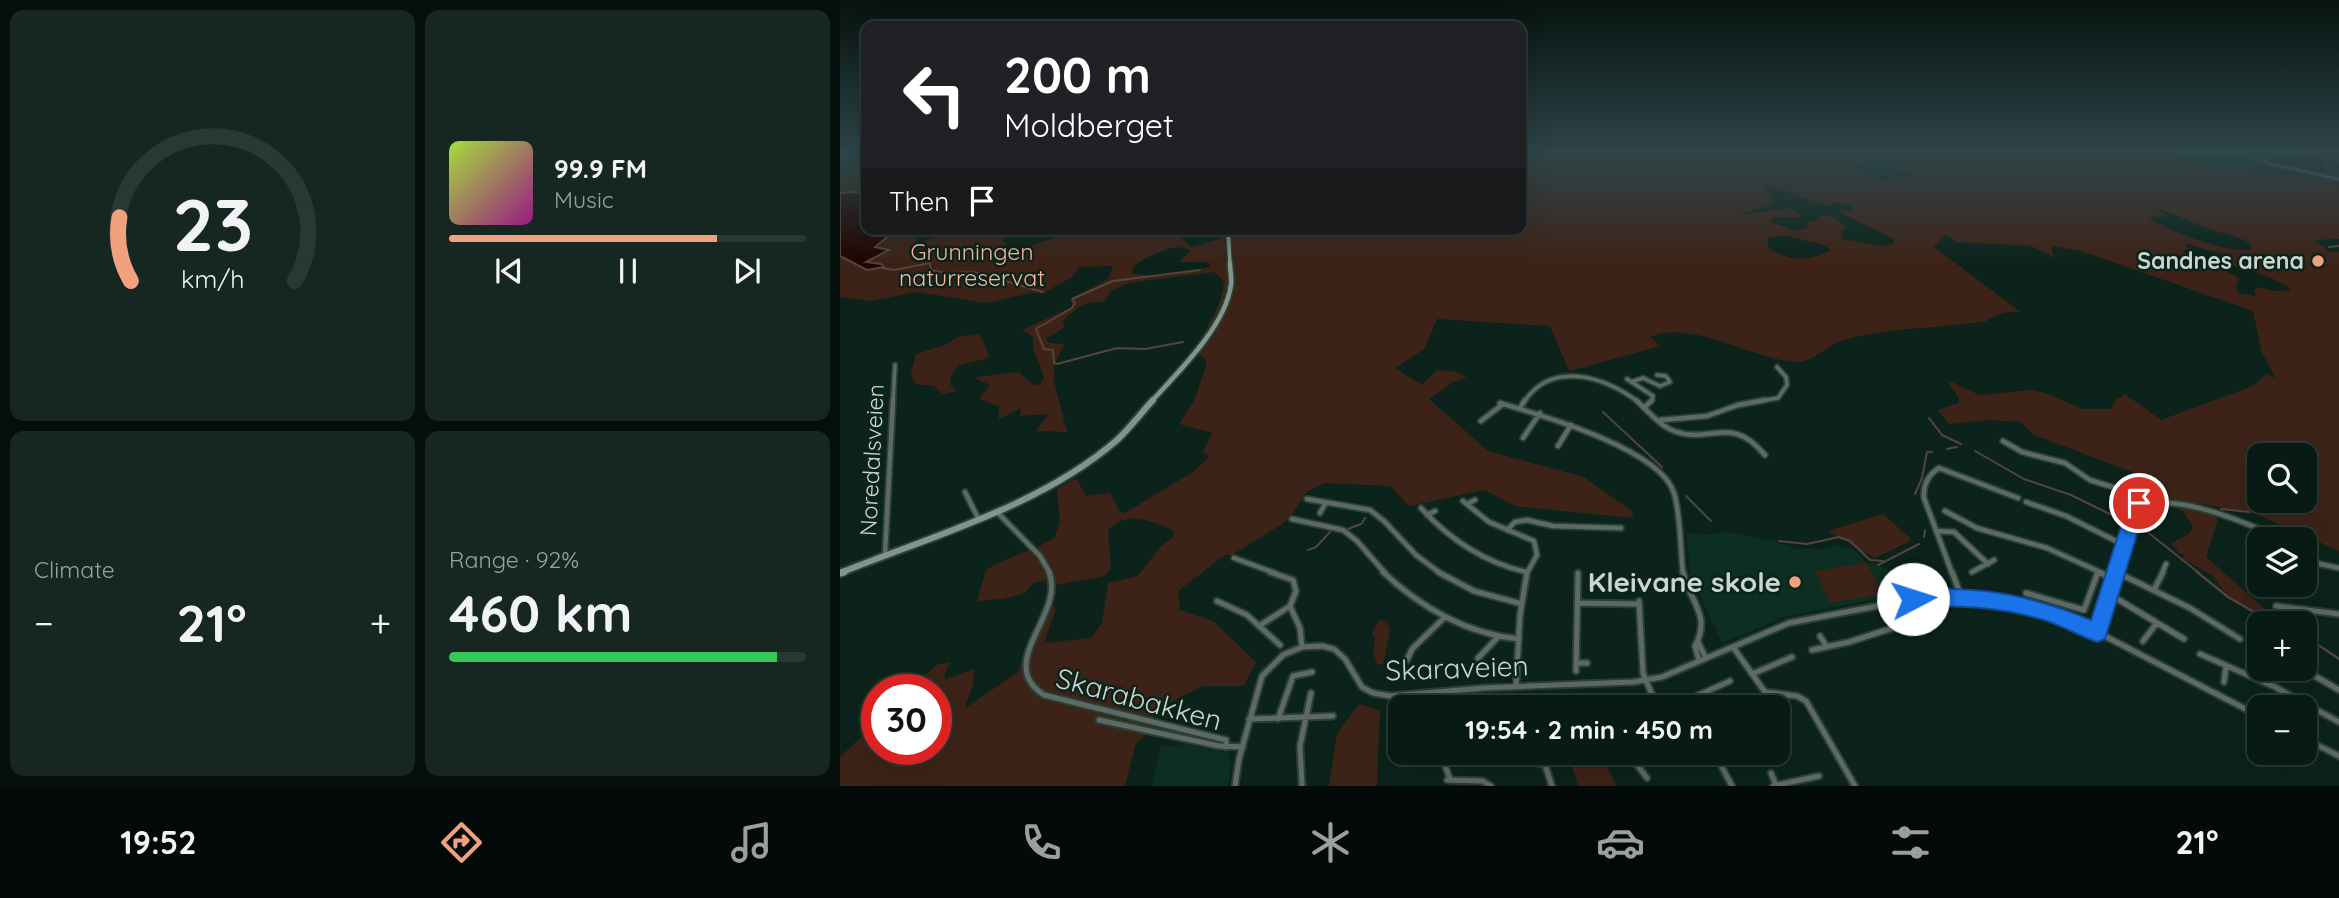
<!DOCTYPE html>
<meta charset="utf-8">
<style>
:root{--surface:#081a14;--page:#162722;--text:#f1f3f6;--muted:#98a1a0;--line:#293834;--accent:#f2a17e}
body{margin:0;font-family:Quicksand,sans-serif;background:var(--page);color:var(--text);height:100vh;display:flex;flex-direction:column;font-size:26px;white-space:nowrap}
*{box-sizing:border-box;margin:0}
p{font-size:23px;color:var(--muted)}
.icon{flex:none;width:38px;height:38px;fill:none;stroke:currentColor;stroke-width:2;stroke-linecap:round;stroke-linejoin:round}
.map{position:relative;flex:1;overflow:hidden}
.panel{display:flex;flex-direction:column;gap:10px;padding:10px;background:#040e0b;width:840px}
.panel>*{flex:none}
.guide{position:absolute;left:21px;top:21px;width:665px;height:214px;border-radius:14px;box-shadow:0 7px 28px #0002,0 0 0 2px var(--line);background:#202124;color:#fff;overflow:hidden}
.fabs{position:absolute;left:1407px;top:443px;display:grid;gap:14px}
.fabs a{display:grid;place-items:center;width:70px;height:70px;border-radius:14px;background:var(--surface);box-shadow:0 7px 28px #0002,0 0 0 2px var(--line);font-size:35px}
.speed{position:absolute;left:21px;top:674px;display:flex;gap:14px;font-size:35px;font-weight:700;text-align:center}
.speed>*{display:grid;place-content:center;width:91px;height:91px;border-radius:50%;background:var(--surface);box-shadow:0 7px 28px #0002,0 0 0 2px var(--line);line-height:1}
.speed .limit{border:10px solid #d22;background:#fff;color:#111}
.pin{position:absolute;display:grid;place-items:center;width:60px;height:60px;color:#fff;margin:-30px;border:4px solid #fff;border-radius:50%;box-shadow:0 2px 7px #0007}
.me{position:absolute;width:77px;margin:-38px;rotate:85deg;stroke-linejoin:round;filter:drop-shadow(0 0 5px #0008)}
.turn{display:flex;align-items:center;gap:24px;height:147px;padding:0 28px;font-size:32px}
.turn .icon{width:91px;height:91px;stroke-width:2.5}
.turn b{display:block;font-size:49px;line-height:60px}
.then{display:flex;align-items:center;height:66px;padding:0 28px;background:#0003;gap:14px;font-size:26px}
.big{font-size:52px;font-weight:700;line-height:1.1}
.panel .widget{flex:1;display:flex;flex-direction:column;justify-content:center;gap:10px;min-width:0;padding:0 24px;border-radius:14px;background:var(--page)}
.panel .dial{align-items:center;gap:0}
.dial svg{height:182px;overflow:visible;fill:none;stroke:var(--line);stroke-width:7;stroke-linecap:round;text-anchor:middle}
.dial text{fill:var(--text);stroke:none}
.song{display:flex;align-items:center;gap:21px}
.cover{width:84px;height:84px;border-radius:10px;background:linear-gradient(135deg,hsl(80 70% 55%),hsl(310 70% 35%))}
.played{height:7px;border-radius:4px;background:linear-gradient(90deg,var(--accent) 75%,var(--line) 75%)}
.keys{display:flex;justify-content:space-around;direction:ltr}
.heat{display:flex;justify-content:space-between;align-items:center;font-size:38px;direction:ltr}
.charge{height:10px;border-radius:5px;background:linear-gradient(90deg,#34c759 92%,var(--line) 0)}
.panel .tiles{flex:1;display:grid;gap:10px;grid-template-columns:repeat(2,1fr)}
.trip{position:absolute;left:548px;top:695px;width:402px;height:70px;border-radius:14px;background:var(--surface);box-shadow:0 7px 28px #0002,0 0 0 2px var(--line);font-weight:700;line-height:70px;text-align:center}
.dock{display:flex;height:112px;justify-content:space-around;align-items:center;background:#030a08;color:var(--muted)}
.dock .icon{width:49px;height:49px}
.dock .on{color:var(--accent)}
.dock b{font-size:32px;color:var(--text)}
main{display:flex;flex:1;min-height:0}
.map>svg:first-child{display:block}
</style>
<main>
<section class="panel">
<div class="tiles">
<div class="widget dial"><svg viewBox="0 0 100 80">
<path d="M14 69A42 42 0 1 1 86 69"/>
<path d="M14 69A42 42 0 0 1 9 41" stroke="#f2a17e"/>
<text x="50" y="56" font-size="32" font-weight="700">23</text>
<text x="50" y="72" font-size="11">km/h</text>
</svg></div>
<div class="widget">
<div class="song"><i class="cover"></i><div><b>99.9 FM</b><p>Music</p></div></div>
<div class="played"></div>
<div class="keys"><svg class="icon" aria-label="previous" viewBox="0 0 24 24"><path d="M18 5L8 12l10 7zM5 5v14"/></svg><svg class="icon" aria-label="pause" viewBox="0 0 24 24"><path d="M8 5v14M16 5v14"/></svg><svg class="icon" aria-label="next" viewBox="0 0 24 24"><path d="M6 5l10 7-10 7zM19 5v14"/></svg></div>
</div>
<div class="widget"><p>Climate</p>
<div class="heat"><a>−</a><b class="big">21°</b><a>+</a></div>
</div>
<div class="widget"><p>Range · 92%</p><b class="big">460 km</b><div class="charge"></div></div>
</div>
</section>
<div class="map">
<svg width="1499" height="786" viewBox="0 0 1499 786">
<rect width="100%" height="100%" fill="#0b231a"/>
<!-- built -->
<path fill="#0d2e22" d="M 883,531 L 934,541 L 955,549 L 966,548 L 979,550 L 995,545 L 1013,549 L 1026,562 L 1050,570 L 1060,594 L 944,617 L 882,643 L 851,576 L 846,533 L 871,535 Z
M 321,744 L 333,747 L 342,744 L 389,753 L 391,766 L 388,786 L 312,786 Z"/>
<!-- green -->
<path fill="#3d2317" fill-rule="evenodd" d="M 0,153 L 26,153 L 26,229 L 73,229 L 78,235 L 76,243 L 125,229 L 160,229 L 164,236 L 162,242 L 166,243 L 166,246 L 183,248 L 215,238 L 232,229 L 258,229 L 267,235 L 289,229 L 333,229 L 351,247 L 377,240 L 382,235 L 411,233 L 412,229 L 681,229 L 681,153 L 1302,153 L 1382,168 L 1393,167 L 1409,172 L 1460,175 L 1461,172 L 1496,177 L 1484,167 L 1482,158 L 1467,153 L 1499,153 L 1499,163 L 1491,162 L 1499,171 L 1499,239 L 1474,240 L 1490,252 L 1499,252 L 1499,551 L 1416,514 L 1358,503 L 1378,519 L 1366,557 L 1433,616 L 1431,618 L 1422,617 L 1398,603 L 1386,594 L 1372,575 L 1343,559 L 1344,555 L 1339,553 L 1331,543 L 1349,534 L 1353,526 L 1343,511 L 1327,504 L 1303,476 L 1194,435 L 1181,422 L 1149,420 L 1109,424 L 1098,410 L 1119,403 L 1119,398 L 1107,381 L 1110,381 L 1139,395 L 1192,390 L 1206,393 L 1242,409 L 1270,409 L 1276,400 L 1285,394 L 1321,420 L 1413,386 L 1426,374 L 1436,378 L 1422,353 L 1413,311 L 1241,251 L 1213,246 L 1211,248 L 1214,257 L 1191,246 L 1117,242 L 1106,235 L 1094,247 L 1181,312 C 1173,312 1162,312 1155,316 C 1149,318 1148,322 1141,322 C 1095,328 1048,328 1003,340 C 987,345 973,363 955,362 C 912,359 851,319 810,337 L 821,346 L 729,371 L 710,326 L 597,319 L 584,349 L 555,368 L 582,385 L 597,370 L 613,371 L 627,377 L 613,382 L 589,399 L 648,451 L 744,477 L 793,512 L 792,518 L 675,506 L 645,490 L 569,506 L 550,486 L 484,483 L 467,492 L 447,521 L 392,555 L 385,555 L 338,591 L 340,610 L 373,621 L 416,662 L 404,686 L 363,686 L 313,711 L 315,727 L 296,743 L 285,786 L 0,786 L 0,757 L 37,722 L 37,749 L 96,749 L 96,690 L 71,689 L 96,665 L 110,662 L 104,677 L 106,679 L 134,669 L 133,685 L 125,706 L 127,707 L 178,672 L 193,632 L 209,607 L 214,606 L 216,609 L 204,643 L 251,638 L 262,623 L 268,583 L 298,576 L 320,547 L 333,537 L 334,531 C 312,521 289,509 268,530 L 271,568 L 265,576 L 211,586 L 209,586 L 207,580 L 193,583 L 185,593 L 163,599 L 137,601 L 146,570 C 168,556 193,552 215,537 L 220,520 L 217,489 L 236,478 L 246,496 L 270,493 L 280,512 L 285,513 L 353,472 L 369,457 L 363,452 L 372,433 L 339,424 L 354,401 L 367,363 L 362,355 L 345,360 C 362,337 382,309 384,281 L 374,272 L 288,283 L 270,292 L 264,302 C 246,300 234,309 222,322 L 225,327 L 206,339 L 209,343 L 224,344 L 213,368 L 215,374 L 213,378 L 227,432 L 196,431 L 208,414 L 180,416 L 181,408 L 159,419 L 159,406 L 139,399 L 150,385 L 136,379 L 137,377 L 179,372 L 193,385 L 201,384 L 204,377 L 193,349 L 193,337 L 182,330 L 232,307 L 231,299 L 268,279 L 273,266 L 240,267 L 232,277 L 204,293 L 190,293 L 147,303 L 76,292 L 31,301 L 0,297 ZM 1048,157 L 1045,165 C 1054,171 1064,167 1072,174 L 1044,181 L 1007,163 ZM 929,185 L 991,207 L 992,202 L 1011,205 L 1014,210 L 997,211 L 1055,240 L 1052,244 L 1042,246 L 1003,239 L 1001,231 L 1007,227 L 992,216 L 977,216 L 980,219 L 966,223 L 969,227 L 959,231 L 930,222 L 934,217 L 961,217 L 957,211 L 950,208 L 898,215 L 929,206 L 934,201 L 925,187 ZM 1312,207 C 1334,213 1354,224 1375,231 C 1388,235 1399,236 1411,244 L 1411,250 C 1387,253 1329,231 1308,218 L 1328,216 ZM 947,236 L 985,245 L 991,250 C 967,262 955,261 930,250 L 927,242 L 929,237 ZM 1347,244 L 1382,254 L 1393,261 L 1374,258 L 1371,259 L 1378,264 C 1367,268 1350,259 1343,250 L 1349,249 L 1345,246 ZM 339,247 L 351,250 L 339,262 L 368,262 L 371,267 L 324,276 L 292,274 L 293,267 C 303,258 326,248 339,247 ZM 1385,265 C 1400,266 1441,279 1451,290 L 1435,291 L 1418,287 L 1414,290 L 1416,296 L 1398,293 L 1396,284 L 1400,279 L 1381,268 ZM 1419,455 L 1465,455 L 1465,500 L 1419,500 Z
M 140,334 L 149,355 L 146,359 L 118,365 L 110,378 L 111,386 L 117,391 L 103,394 L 94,386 L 75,384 L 71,374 L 76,354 L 105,345 L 120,336 Z
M 1043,514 L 1072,540 L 1035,558 L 988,531 Z
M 1026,563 L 1044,594 L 990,603 L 975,571 Z
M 539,620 L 547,621 L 550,630 L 543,665 L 537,664 L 533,652 L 535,639 L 532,633 Z
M 519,704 L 540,710 L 537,786 L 489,786 L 497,734 Z
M 728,753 L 772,753 L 767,768 L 777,786 L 738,786 Z"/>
<!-- water -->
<path fill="#220500" stroke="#54443e" stroke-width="2" d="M 12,192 L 26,193 L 26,229 L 47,230 L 47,237 L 35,247 L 49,250 L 26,262 L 41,264 L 44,267 L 27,270 L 0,256 L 0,193 Z"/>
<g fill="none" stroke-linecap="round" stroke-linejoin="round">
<!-- stream-far1 -->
<path stroke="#54443e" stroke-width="2" d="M 1184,153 L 1189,157
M 1489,247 L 1499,246
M 42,268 L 54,270 L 90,263 L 91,270 L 105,273 L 134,272 L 203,292
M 343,342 L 305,349 L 277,348 L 217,364 L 214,363 L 213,350 L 204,349 L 196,329 L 232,308 L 235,303 L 232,299 L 273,281 L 360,270
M 763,412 L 822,467
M 1089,418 L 1102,435 L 1121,444
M 1107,449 L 1117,447
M 1135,451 L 1184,479 L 1231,495 L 1282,520
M 1075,494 L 1082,478 L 1087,452 L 1092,452
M 846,496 L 871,521
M 1381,509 L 1409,512
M 522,523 L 525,518
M 508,529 L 521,524
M 1305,530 L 1359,573
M 1084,537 L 1085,530
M 939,541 L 967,544 L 999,537 L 1010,541 L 1030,560 L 1043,561
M 468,550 L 476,547 L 491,531
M 1038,565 L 1079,544"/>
<!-- stream -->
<path stroke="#54443e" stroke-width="2.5" d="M 1357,572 L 1388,597 L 1433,623
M 1465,636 L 1499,659"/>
<!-- minor-far3 casing -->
<g stroke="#294037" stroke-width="5">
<path id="minor-far3" d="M 1402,153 L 1431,164 L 1499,179"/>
</g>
<!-- minor-far2 casing -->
<g stroke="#294037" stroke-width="7">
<path id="minor-far2" d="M 787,379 L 813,396 L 811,402
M 791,382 L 803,378 L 820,386 L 830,382 L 826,376 L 817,375
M 53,402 L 55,365
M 684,402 C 711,360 765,376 798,402
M 915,402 L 938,398 L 947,385 L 946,377 L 937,367"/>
</g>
<!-- minor-far1 casing -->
<g stroke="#294037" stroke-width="8">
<path id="minor-far1" d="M 796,400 C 807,410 820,426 834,431 C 871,445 890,413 925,455
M 660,403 C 700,415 821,449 834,493 C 841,516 840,549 843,573
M 805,407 L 812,400
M 680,408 L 685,400
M 821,420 L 867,416 L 898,405 L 925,400
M 641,421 L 663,404
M 683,438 L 700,413
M 1163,441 L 1182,452 L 1225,463 L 1250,480 L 1282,490 L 1303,506
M 718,446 L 731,425
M 125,492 L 139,520
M 467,499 L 530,510 L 544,521 L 576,555 L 600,573
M 623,501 L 649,522 L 694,541 L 697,555 L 687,573
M 1186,502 L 1226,516 L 1284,545
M 627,504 L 635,500
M 581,508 C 610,540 643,562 686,572
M 1105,511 L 1137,528 L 1207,548 L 1262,573
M 157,512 L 200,556 L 210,573
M 480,513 L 485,504
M 587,515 L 595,511
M 452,519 L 503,530 L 517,541 L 545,573
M 667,530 L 675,522 L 687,520 L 713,526 L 781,528
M 1096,531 L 1114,532 L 1148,564
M 1465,553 L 1480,564 L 1499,568
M 45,554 L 53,400
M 394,558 L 435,573
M 1132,572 L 1154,560
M 1276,572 L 1279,573
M 1112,573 L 1084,498 C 1083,485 1088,475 1099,468 L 1178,498
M 1276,573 C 1281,557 1285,529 1294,516 C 1316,481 1415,527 1443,539
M 1322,573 L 1326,564"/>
</g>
<!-- minor casing -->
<g stroke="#294037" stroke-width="9">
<path id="minor" d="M 209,572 C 226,614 154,663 204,695 L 386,740 L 386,747
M 430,572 L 453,580 L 456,591 L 450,606
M 543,572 C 580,607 627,634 679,639
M 598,572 L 634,591 L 682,604
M 843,572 C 849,601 872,615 855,646 L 859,661
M 1112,572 L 1121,596
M 1258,572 L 1274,579
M 1276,572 L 1350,608 L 1400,639
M 1314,590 L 1323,572
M 1186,593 L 1244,610 L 1258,572
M 1269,594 L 1344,639
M 377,601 L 407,615 L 440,645
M 799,601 L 803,673 L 817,707
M 738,603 L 798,604
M 1436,606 L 1499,614
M 419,626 L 450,606 L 460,628 L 462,647
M 1257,632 L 1276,572
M 980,636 L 987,647
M 1303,641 L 1317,623
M 858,642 L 866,658
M 893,647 L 925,692 L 957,696 L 966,701 L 1015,786
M 972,650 L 1009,642 L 1062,625 L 1064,616 L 1056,602
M 1360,654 L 1435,687 L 1499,722
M 638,658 L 658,637
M 567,660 L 572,649 L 605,617
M 736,663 L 747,663
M 1461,668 L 1499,690
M 736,671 L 738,573
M 912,674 L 952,657
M 1384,682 L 1386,666
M 676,687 L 680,615 L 687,572
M 610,707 L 611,692
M 832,707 L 890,681
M 1453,707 L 1456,699
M 409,719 L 493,716
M 438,719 L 453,676 L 472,672
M 259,720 L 379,746 L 403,747
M 1465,739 L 1499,756
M 600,752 L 610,779
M 675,752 L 685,760 L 705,765 L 712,786
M 874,752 L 892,786
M 931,773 L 936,785
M 807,778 L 795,762 L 809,752
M 607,780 L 643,781 L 651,786
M 395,786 L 399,759 L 422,676 L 443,655 L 462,647 L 482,646 L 494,649 L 505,659 L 522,687 L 533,693 L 550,696 L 643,688 L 793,682 L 822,677 L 949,623 L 1084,597 L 1141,598 L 1212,614 L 1257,632 L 1419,716
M 462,786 L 460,746 L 471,693
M 933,786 L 979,776"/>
</g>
<!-- secondary-far3 casing -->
<g stroke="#294037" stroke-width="6">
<path id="secondary-far3" d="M 388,229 L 390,264"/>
</g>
<!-- secondary-far2 casing -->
<g stroke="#294037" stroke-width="8">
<path id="secondary-far2" d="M 311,402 C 339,371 385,327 391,285 C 392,278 390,270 390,263"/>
</g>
<!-- secondary-far1 casing -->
<g stroke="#294037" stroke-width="10">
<path id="secondary-far1" d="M 0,573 C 92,536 201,506 277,440 C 290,428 301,413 313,400"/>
</g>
<!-- secondary casing -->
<g stroke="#294037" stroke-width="10">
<path id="secondary" d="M 0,573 L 4,572"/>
</g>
<!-- minor-far3 -->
<use href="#minor-far3" stroke="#5e6964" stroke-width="2.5"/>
<!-- minor-far2 -->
<use href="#minor-far2" stroke="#5e6964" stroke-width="3.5"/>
<!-- minor-far1 -->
<use href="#minor-far1" stroke="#5e6964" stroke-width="4.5"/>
<!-- minor -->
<use href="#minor" stroke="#5e6964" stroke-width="5"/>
<!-- secondary-far3 -->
<use href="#secondary-far3" stroke="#82948c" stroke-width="3.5"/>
<!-- secondary-far2 -->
<use href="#secondary-far2" stroke="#82948c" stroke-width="4.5"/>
<!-- secondary-far1 -->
<use href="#secondary-far1" stroke="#82948c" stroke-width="6"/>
<!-- secondary -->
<use href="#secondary" stroke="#82948c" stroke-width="7"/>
</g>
<!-- sky -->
<linearGradient id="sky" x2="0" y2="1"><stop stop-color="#06130e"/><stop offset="0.58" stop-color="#2e4549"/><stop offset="1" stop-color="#2e4549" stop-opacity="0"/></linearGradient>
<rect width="1499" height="263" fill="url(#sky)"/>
<!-- route -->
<path fill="#1a73e8" stroke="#114b97" stroke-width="2" d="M 1299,496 L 1309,501 L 1312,506 L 1302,518 L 1265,639 L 1257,642 C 1240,636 1224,627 1207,621 C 1162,607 1120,605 1073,607 L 1066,605 L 1063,599 L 1066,593 L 1073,590 C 1142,586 1187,594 1251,620 L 1285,514 L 1293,498 Z"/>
<!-- markers -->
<g fill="#f2a17e" stroke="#0b231a" stroke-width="2.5">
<circle cx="1478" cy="261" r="7"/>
<circle cx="955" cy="582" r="7"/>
</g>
<g text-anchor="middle" stroke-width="5" stroke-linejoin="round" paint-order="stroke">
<!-- park labels -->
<g font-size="23" fill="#f9b69a" stroke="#0b231a">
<text x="132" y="260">Grunningen<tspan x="132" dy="26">naturreservat</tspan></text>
</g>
<!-- poi labels -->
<g font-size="23" font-weight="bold" fill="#c8d6cf" stroke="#0b231a" text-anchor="end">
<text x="1464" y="269">Sandnes arena</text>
</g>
<!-- street labels -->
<g font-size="23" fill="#c8d6cf" stroke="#0b231a">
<text transform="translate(32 460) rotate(-87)" y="8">Noredalsveien</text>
</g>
<!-- near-poi labels -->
<g font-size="28" font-weight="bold" fill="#c8d6cf" stroke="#0b231a" text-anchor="end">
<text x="941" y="592">Kleivane skole</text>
</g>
<!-- near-street labels -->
<g font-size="28" fill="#c8d6cf" stroke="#0b231a">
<text transform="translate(617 668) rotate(-2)" y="10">Skaraveien</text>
<text transform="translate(299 699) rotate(15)" y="10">Skarabakken</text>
</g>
</g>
</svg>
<div class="fabs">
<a><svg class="icon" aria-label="search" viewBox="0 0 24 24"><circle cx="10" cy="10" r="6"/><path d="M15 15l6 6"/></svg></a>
<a><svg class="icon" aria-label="layers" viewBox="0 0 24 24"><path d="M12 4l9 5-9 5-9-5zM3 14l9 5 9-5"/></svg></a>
<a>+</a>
<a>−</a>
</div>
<div class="speed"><div class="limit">30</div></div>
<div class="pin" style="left:1299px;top:503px;background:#d93025"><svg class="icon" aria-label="arrive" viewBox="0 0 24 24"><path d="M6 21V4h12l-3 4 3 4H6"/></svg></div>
<svg class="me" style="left:1073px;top:599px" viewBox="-20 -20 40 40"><circle r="19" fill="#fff"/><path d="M0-13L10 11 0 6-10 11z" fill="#1a73e8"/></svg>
<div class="trip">19:54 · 2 min · 450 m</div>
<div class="guide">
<div class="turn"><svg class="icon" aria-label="left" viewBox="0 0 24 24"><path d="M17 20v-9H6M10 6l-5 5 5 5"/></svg><div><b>200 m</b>Moldberget</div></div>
<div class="then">Then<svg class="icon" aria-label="arrive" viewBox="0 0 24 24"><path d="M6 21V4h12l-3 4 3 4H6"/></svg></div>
</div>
</div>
</main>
<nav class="dock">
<b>19:52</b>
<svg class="icon on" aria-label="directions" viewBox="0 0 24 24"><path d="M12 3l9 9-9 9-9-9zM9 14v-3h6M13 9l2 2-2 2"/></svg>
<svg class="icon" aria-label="music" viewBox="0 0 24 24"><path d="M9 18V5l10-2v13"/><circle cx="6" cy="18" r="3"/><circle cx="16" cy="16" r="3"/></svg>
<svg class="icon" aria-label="phone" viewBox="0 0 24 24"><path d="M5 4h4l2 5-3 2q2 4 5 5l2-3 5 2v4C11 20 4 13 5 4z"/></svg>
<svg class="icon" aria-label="climate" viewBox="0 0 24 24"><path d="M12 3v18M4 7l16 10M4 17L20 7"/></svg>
<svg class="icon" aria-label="car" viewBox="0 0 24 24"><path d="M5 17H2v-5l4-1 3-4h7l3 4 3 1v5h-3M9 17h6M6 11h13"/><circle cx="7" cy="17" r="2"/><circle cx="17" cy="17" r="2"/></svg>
<svg class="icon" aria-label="filters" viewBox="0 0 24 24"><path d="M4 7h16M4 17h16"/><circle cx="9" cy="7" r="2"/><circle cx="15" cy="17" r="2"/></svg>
<b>21°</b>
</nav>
